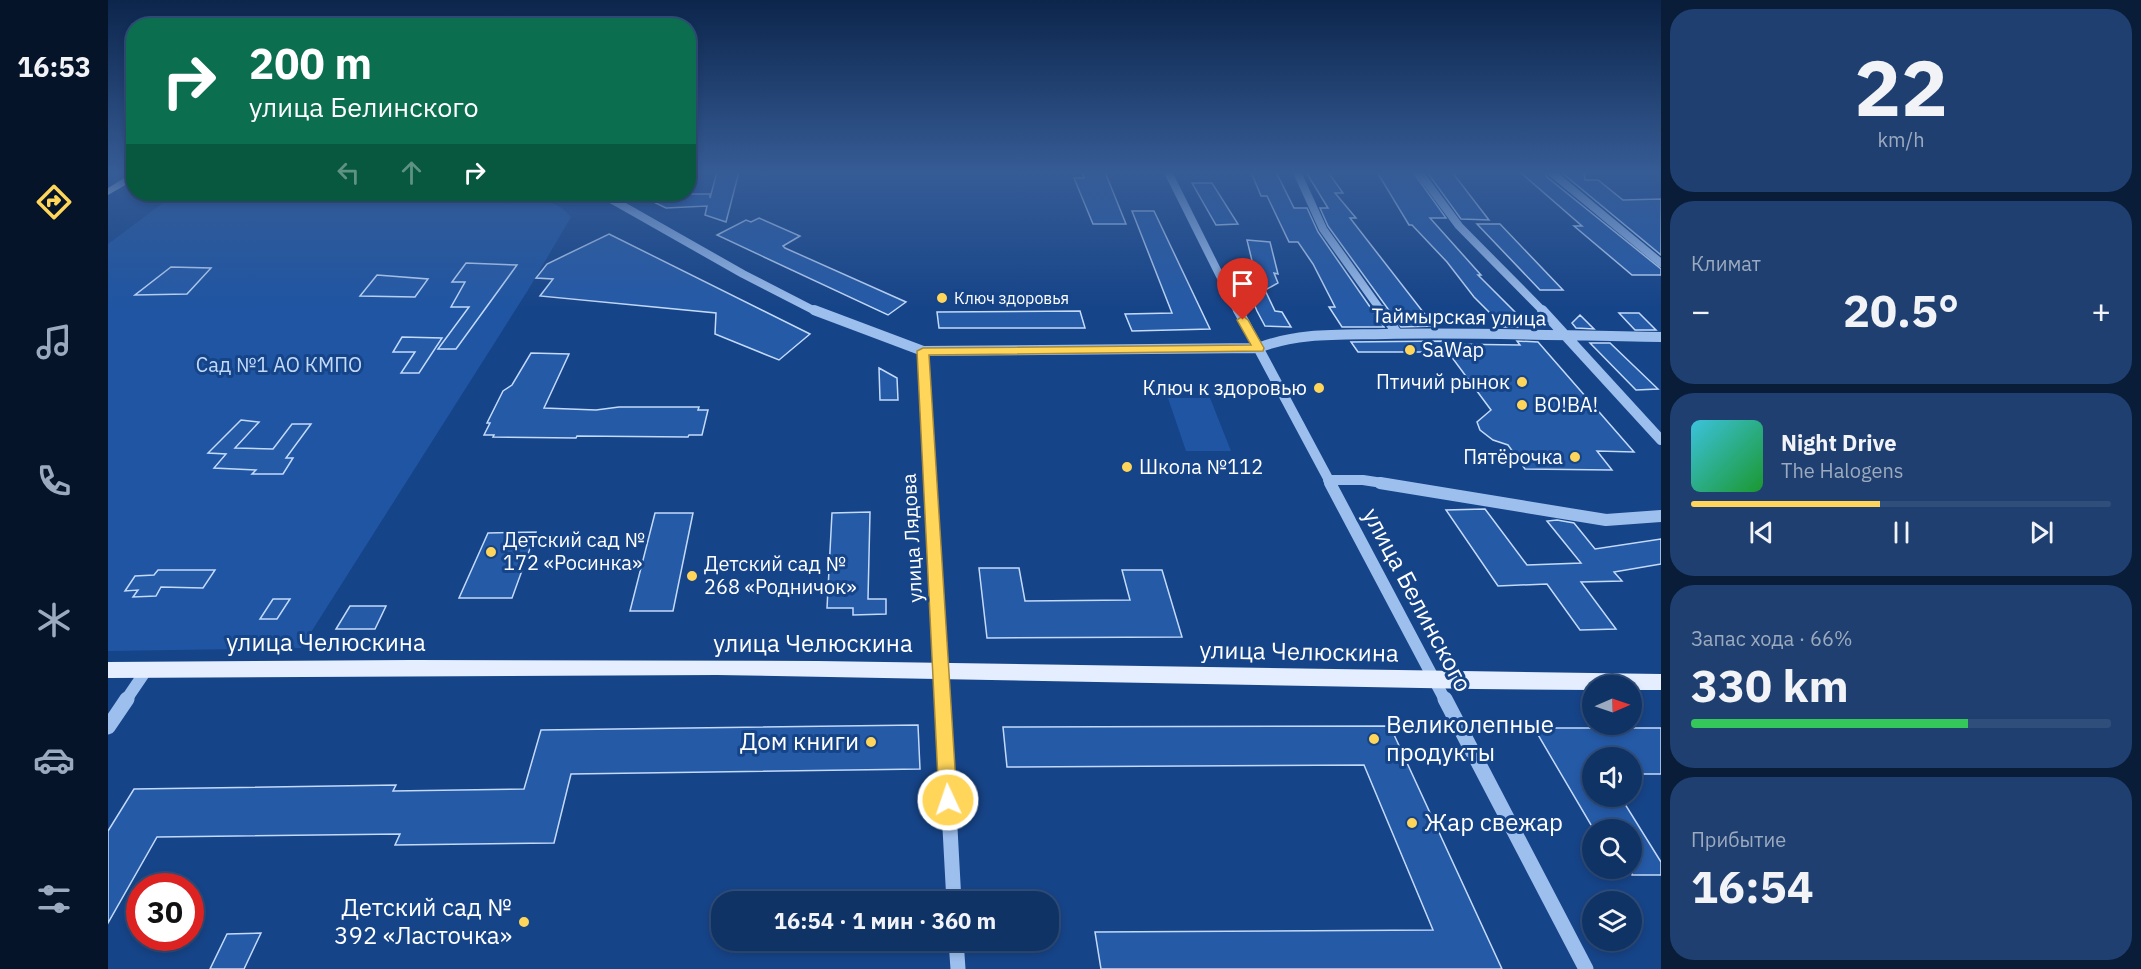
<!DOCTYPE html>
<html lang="ru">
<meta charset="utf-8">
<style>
:root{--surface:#103366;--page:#1e3f6f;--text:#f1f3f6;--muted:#9caabf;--line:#304e7a;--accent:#ffd55a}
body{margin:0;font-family:"IBM Plex Sans",sans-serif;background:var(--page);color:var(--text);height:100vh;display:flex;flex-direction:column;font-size:22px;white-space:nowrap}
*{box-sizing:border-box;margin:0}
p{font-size:20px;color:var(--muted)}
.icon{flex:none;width:33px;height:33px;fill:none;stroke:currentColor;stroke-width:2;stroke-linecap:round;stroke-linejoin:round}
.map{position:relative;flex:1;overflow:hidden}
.side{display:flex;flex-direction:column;gap:9px;padding:9px;background:#091c38;width:480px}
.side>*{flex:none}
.guide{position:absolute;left:18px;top:18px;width:570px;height:183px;border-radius:24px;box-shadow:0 3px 9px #0003,0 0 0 2px var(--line);background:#0b6e4f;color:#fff;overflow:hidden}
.needle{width:39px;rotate:88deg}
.tools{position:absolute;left:1474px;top:675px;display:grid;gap:12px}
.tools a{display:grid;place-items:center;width:60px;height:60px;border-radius:50%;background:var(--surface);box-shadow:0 3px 9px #0003,0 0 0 2px var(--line);font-size:30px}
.speed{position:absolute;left:18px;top:873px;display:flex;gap:12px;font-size:30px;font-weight:700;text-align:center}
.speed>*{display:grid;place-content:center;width:78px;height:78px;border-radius:50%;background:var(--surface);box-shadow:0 3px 9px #0003,0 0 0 2px var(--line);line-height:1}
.speed .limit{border:9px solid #d22;background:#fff;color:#111}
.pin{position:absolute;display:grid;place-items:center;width:51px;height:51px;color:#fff;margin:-62px -26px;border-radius:50% 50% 50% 0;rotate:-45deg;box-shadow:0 0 6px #0007}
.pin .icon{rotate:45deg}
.me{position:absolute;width:66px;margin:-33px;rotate:357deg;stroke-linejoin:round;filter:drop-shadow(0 0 4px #0008)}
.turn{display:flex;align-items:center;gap:21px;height:126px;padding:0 24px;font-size:27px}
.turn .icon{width:78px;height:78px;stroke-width:2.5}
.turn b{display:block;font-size:42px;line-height:51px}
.lanes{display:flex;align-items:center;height:57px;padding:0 24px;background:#0003;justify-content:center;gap:30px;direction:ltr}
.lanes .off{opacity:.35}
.big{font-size:45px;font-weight:700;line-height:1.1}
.side .widget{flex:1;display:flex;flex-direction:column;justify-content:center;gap:9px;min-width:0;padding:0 21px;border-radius:24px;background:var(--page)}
.side .dial{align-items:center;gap:0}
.dial b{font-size:78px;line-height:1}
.song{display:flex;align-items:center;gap:18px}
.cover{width:72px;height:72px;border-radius:9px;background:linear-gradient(135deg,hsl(190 70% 55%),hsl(130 70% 35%))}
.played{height:6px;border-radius:3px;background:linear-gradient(90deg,var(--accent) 45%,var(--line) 45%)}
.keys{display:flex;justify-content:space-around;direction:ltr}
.heat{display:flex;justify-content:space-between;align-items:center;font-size:33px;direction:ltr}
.charge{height:9px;border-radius:4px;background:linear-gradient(90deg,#34c759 66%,var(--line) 0)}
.trip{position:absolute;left:603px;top:891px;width:348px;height:60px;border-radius:24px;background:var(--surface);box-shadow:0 3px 9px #0003,0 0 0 2px var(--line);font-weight:700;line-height:60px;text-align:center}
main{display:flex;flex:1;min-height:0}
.tabs{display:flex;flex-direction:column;width:108px;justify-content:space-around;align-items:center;background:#061429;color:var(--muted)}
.tabs .icon{width:42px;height:42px}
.tabs .on{color:var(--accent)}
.tabs b{font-size:27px;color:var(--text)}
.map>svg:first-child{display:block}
</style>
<main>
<nav class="tabs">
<b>16:53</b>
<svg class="icon on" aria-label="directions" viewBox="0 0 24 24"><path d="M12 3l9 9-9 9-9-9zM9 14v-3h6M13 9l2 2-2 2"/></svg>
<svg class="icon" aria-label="music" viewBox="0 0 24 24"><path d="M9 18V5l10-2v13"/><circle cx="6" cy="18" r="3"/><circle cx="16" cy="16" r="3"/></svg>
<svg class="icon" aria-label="phone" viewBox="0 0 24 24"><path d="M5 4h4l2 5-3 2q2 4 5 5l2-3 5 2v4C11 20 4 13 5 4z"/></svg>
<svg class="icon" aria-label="climate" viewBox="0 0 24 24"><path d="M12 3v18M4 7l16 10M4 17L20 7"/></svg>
<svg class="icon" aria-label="car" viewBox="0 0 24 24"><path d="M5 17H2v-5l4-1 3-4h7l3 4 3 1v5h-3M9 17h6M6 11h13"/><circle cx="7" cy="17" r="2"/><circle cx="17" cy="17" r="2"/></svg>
<svg class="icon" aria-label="filters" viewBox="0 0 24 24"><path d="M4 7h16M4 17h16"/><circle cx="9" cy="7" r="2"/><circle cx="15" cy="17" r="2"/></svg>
</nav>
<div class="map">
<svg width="1553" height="969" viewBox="0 0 1553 969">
<rect width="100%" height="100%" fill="#164488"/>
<!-- green -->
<path fill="#1f55a2" d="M 67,194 L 427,194 L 454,208 L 463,217 L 420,290 L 193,648 L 0,651 L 0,244 Z
M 1060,398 L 1102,398 L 1123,451 L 1078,451 Z"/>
<!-- building -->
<path fill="#255aa7" stroke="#c3dafa" stroke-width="1.5" d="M 609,172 L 631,172 L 618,222 L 597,215 L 599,206 L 558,208 L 529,194 L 602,194 L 602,198 Z
M 974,172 L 997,172 L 1018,224 L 985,224 L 966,178 L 976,178 Z
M 1143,172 L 1168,172 L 1186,208 L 1199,208 L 1210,232 L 1276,327 L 1234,327 L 1221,307 L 1227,307 L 1205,264 L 1190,242 L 1181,242 L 1159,196 L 1153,196 Z
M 1198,172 L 1220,172 L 1235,193 L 1227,193 L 1248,218 L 1242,218 L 1326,326 L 1293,327 L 1220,226 L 1212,208 L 1220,208 Z
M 1269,172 L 1305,172 L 1338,218 L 1322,218 L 1373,275 L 1370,275 L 1414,319 L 1410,319 L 1417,327 L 1396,327 L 1366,297 L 1339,262 L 1304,225 L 1301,225 Z
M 1319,172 L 1344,172 L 1381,220 L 1353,219 Z
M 1412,172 L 1437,172 L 1439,177 L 1553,269 L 1553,275 L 1524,275 L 1466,226 L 1474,226 Z
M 1453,172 L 1476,172 L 1477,180 L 1490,180 L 1515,200 L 1553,199 L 1553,255 Z
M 1084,183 L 1104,183 L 1130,224 L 1108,225 Z
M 1024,211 L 1046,211 L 1102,329 L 1024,331 L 1017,314 L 1064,313 Z
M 651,218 L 692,236 L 675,246 L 677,248 L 798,302 L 780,315 L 609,235 L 638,220 L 643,222 Z
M 1369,224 L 1392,224 L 1455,290 L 1432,290 Z
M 501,234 L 702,334 L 671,360 L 607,334 L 608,313 L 432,296 L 445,279 L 428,278 L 439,264 Z
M 1139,240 L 1162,242 L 1170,274 L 1166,273 L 1170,283 L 1157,290 L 1167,311 L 1174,312 L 1183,327 L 1157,326 L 1149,311 L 1131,268 L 1146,269 Z
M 358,263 L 409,265 L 348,349 L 330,349 L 361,307 L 343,307 L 357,282 L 344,282 Z
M 63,267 L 103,268 L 79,294 L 27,295 Z
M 269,275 L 320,279 L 307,297 L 252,296 Z
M 972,311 L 977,328 L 831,328 L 829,312 Z
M 1511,313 L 1531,313 L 1548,330 L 1527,330 Z
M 1472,315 L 1486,329 L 1468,328 L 1464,323 Z
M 294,337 L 334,338 L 311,373 L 293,373 L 307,352 L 285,352 Z
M 1337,341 L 1340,344 L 1412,345 L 1409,341 L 1430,342 L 1526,452 L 1489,451 L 1504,470 L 1417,469 L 1400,445 L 1385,440 L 1372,430 L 1369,422 L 1383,410 L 1340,352 L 1250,352 L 1243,342 Z
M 1482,343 L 1502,343 L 1550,389 L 1528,390 Z
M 423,353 L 461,354 L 436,408 L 488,410 L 511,407 L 591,407 L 590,410 L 600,410 L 594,435 L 581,435 L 580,437 L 469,436 L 468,438 L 385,437 L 386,435 L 376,435 L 382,423 L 379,423 L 395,391 L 404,385 Z
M 771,368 L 789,378 L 790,400 L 772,400 Z
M 133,420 L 151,422 L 127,448 L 165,449 L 184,424 L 203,424 L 178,458 L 185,458 L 175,474 L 144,474 L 148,470 L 106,468 L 118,454 L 100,453 Z
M 1377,509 L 1419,565 L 1473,563 L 1439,521 L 1449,520 L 1466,523 L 1487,549 L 1553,539 L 1553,564 L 1506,572 L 1514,581 L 1473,582 L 1508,629 L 1472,630 L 1439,584 L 1390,586 L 1338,510 Z
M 762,512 L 760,599 L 778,599 L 778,614 L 745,615 L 745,608 L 719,608 L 724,513 Z
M 547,513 L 585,513 L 565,611 L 522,611 Z
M 428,532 L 404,598 L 351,598 L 380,533 Z
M 871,568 L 911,568 L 917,601 L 1022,600 L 1014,570 L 1054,570 L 1074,637 L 879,638 Z
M 50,570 L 107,570 L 95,588 L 53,587 L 48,596 L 25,597 L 30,590 L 17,591 L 27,576 L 46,575 Z
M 165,599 L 182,599 L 169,619 L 152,619 Z
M 242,606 L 278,606 L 267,629 L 228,629 Z
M 810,725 L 812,769 L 463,774 L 446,843 L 287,845 L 292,834 L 49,837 L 0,923 L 0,831 L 26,789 L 288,785 L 285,791 L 416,789 L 433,730 Z
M 1282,726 L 1394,969 L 993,969 L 987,932 L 1325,930 L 1256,765 L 899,767 L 895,727 Z
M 1426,728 L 1553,728 L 1553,774 L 1524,774 L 1524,758 L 1485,758 L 1485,796 L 1512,796 L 1553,862 L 1553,875 L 1524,875 L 1524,830 L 1486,830 Z
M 153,933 L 136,969 L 102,969 L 119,934 Z"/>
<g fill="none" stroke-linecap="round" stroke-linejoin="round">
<!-- minor-far3 -->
<path stroke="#9dbfee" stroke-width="8" d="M 1060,172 L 1130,312
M 1189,172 L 1215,229 L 1274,312
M 1311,172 L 1351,226 L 1436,312
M 1443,172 L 1553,263
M 494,194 L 635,274 L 709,312"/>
<!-- minor-far2 -->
<path stroke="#9dbfee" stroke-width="10" d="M 706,310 L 815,351 L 1150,348 C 1191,332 1234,335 1277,334 C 1369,332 1461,336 1553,337
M 1130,310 L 1223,484
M 1273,310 L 1289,333
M 1434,310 L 1553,440
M 815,351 L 823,484
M 1220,480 L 1255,480 L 1281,484"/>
<!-- minor-far1 -->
<path stroke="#9dbfee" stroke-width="12" d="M 822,483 L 835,700
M 1222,483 L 1337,700
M 1272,483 L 1498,520 L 1553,516
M 18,700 L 39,669"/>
<!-- minor -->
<path stroke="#9dbfee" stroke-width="15" d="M 835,699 L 846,902
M 1337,699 L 1478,969
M 0,727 L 19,699
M 848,940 L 850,969"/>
<!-- major -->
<path fill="#e4eeff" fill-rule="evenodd" d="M 26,172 L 26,180 L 0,195 L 0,188 Z
M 304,660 L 710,661 L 1553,674 L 1553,690 L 1524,690 L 1524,686 L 1485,686 L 1485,690 L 1368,689 L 609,675 L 0,678 L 0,662 Z"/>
</g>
<!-- sky -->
<linearGradient id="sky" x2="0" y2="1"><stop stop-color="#0c254b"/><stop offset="0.56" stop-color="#365c96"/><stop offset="1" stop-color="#365c96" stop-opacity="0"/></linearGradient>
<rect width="1553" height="308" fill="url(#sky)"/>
<!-- route -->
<path fill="#ffd55a" stroke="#a68a3a" stroke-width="1.5" d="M 1135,316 L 1140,320 L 1156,348 L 1155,351 L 821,355 L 849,800 L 847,806 L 840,809 L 834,806 L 831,800 L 809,351 L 815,348 L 1143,345 L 1129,320 Z"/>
<!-- markers -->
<g fill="#ffd55a" stroke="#164488" stroke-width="2">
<circle cx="834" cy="298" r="6"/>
<circle cx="1302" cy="350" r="6"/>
<circle cx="1414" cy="382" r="6"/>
<circle cx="1211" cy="388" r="6"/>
<circle cx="1414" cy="405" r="6"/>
<circle cx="1467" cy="457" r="6"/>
<circle cx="1019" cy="467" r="6"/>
<circle cx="383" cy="552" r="6"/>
<circle cx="584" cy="576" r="6"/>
<circle cx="1266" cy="739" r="6"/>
<circle cx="763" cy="742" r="6"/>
<circle cx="1304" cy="823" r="6"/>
<circle cx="416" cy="922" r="6"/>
</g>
<g text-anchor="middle" stroke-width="6" stroke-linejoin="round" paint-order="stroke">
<!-- far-poi labels -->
<g font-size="16" fill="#fff" stroke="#164488" text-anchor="start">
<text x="846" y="304">Ключ здоровья</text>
</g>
<!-- street labels -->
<g font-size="20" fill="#fff" stroke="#164488">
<text transform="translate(1351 317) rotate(1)" y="7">Таймырская улица</text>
<text transform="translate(804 538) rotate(-93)" y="7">улица Лядова</text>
</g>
<!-- poi labels -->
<g font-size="20" fill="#fff" stroke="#164488" text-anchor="start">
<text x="1314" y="357">SaWap</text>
<text x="1402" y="389" text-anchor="end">Птичий рынок</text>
<text x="1199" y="395" text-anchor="end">Ключ к здоровью</text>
<text x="1426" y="412">ВО!ВА!</text>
<text x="1455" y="464" text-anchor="end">Пятёрочка</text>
<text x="1031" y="474">Школа №112</text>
<text x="395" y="547">Детский сад №<tspan x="395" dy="23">172 «Росинка»</tspan></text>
<text x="596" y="571">Детский сад №<tspan x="596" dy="23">268 «Родничок»</tspan></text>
</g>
<!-- park labels -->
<g font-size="20" fill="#c3dafa" stroke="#164488">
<text x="171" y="372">Сад №1 АО КМПО</text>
</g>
<!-- near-street labels -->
<g font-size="24" fill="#fff" stroke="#164488">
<text transform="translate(1309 600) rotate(62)" y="8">улица Белинского</text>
<text x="218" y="651">улица Челюскина</text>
<text x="705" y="652">улица Челюскина</text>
<text transform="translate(1191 652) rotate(1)" y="8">улица Челюскина</text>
</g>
<!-- near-poi labels -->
<g font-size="24" fill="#fff" stroke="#164488" text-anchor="start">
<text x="1278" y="733">Великолепные<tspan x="1278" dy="28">продукты</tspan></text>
<text x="751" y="750" text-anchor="end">Дом книги</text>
<text x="1316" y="831">Жар свежар</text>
<text x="404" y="916" text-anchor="end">Детский сад №<tspan x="404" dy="28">392 «Ласточка»</tspan></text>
</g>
</g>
</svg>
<div class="tools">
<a><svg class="needle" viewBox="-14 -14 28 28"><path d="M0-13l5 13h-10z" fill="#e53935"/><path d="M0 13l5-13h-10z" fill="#9caabf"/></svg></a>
<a><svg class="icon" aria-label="sound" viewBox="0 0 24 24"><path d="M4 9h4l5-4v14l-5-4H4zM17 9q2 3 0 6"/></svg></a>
<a><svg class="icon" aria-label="search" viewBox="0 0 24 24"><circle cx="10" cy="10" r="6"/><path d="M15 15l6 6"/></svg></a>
<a><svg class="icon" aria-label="layers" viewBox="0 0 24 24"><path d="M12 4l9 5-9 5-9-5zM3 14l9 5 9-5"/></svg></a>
</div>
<div class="speed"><div class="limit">30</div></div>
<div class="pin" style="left:1135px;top:320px;background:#d93025"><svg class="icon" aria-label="arrive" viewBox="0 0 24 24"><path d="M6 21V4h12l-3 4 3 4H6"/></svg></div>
<svg class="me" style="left:840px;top:800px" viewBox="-20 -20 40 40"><circle r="17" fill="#ffd55a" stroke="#fff" stroke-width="3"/><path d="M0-11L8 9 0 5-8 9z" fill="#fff"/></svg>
<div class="trip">16:54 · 1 мин · 360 m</div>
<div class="guide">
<div class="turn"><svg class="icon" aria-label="right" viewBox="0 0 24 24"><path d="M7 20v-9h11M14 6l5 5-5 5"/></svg><div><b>200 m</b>улица Белинского</div></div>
<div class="lanes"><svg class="icon off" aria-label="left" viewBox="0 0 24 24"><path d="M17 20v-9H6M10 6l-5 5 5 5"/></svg><svg class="icon off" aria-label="ahead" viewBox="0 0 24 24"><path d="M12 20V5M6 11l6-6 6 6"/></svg><svg class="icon" aria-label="right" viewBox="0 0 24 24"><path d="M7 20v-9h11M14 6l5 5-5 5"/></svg></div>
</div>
</div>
<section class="side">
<div class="widget dial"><b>22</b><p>km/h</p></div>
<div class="widget"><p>Климат</p>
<div class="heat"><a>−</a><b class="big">20.5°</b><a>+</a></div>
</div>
<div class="widget">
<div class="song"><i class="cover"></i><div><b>Night Drive</b><p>The Halogens</p></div></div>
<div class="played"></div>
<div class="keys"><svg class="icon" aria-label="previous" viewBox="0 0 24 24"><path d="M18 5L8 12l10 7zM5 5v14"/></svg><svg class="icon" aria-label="pause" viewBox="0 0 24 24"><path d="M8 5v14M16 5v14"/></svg><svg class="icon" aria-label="next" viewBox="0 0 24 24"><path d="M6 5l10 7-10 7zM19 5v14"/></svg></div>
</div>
<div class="widget"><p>Запас хода · 66%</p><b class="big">330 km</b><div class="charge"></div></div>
<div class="widget"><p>Прибытие</p><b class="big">16:54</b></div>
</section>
</main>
